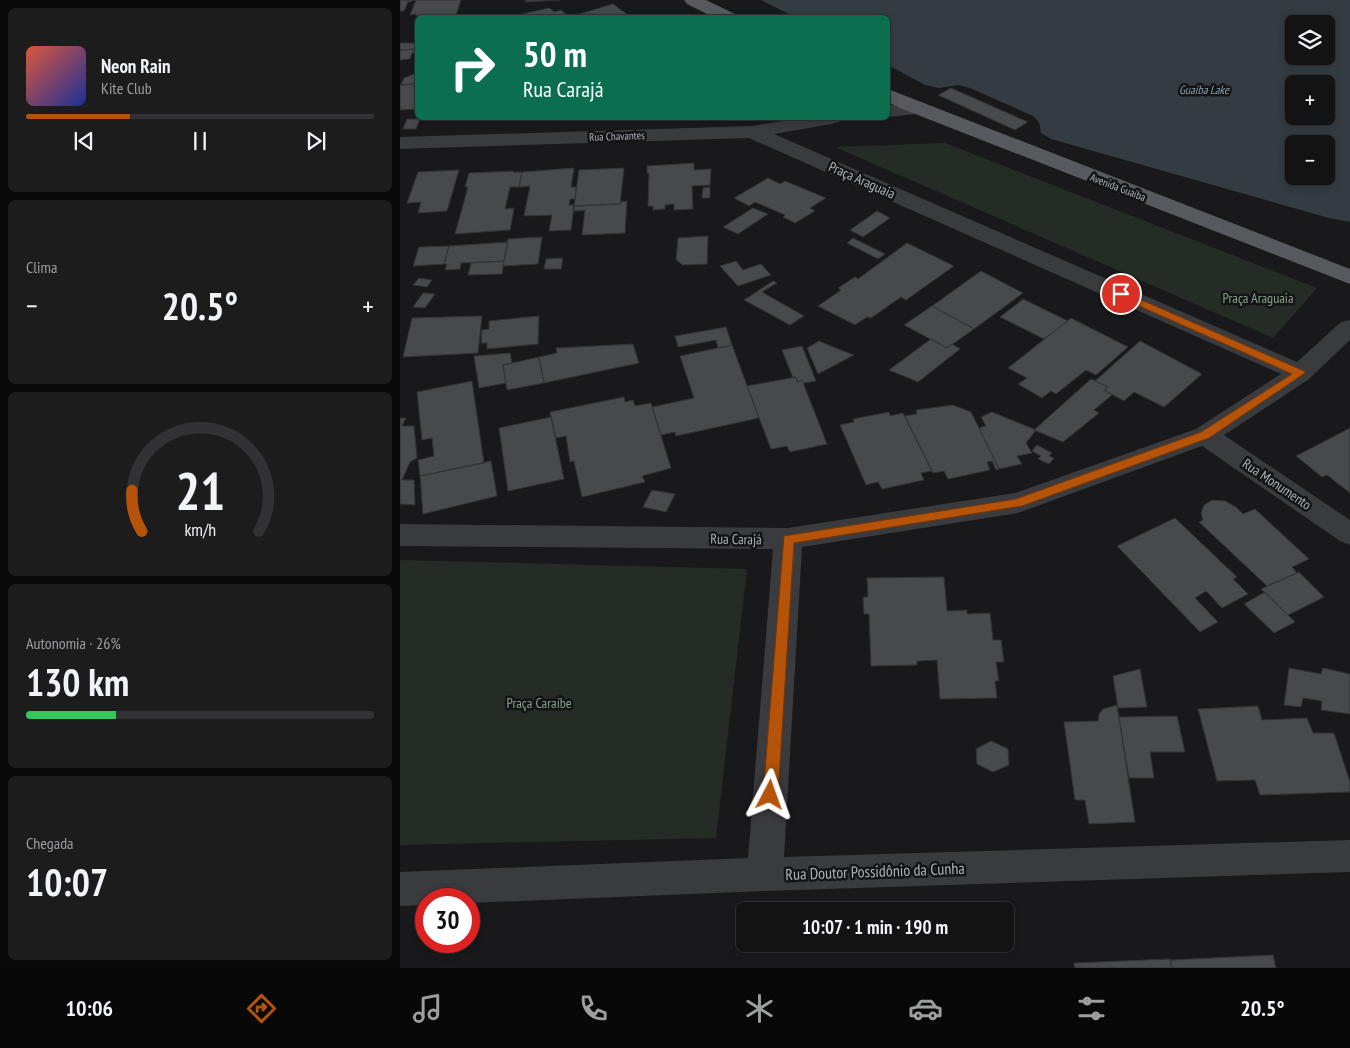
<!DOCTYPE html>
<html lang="pt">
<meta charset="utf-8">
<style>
:root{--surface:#131314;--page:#1c1c1d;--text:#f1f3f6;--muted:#9d9ea0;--line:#323234;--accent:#b45309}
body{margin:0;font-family:"PT Sans Narrow",sans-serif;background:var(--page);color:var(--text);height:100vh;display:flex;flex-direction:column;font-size:19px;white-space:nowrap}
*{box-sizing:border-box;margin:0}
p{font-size:16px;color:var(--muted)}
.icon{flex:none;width:28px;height:28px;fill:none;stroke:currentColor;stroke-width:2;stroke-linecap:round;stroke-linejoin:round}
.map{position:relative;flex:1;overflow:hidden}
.drawer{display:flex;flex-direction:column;gap:8px;padding:8px;background:#0a0a0b;width:400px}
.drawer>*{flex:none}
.banner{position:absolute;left:15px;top:15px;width:475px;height:105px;border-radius:8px;box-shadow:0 2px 8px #0003,0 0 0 1px var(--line);background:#0b6e4f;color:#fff;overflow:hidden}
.fabs{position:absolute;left:885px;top:15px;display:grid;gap:10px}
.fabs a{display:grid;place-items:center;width:50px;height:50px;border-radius:8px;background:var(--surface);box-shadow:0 2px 8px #0003,0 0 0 1px var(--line);font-size:25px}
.speed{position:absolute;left:15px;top:888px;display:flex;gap:10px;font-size:25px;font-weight:700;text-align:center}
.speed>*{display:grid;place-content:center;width:65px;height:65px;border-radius:50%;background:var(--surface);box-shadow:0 2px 8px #0003,0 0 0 1px var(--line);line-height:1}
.speed .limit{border:8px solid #d22;background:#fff;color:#111}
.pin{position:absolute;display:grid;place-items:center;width:42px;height:42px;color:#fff;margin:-21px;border:2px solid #fff;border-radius:50%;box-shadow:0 1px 5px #0007}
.me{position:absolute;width:55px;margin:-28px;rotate:4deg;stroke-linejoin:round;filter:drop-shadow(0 0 4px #0008)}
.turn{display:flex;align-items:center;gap:18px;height:105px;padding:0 25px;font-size:22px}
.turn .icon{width:65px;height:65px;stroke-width:2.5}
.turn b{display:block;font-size:35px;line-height:42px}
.big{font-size:38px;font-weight:700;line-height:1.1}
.drawer .widget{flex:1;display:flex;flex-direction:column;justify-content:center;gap:8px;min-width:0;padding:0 18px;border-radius:8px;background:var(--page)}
.drawer .dial{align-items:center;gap:0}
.dial svg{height:130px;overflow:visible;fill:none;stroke:var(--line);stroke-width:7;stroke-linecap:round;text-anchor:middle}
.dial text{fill:var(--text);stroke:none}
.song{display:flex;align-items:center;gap:15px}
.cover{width:60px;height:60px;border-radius:8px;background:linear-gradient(135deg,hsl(10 70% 55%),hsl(230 70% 35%))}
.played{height:5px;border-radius:2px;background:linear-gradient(90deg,var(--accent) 30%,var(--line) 30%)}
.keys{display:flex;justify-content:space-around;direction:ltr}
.heat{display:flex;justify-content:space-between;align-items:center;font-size:28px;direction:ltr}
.charge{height:8px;border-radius:4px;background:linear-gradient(90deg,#34c759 26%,var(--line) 0)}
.trip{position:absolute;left:336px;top:902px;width:278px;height:50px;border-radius:8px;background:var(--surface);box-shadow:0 2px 8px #0003,0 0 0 1px var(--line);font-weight:700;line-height:50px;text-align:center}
.tabs{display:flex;height:80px;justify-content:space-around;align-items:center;background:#080808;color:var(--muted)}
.tabs .icon{width:35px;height:35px}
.tabs .active{color:var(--accent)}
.tabs b{font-size:22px;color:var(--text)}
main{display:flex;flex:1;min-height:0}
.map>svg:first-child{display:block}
</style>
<main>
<section class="drawer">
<div class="widget">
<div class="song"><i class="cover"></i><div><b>Neon Rain</b><p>Kite Club</p></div></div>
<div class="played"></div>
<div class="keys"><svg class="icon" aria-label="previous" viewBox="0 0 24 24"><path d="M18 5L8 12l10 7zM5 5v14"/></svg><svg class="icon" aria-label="pause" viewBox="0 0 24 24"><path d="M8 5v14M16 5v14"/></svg><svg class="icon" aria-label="next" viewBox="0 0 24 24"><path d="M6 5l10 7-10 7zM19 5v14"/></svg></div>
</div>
<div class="widget"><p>Clima</p>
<div class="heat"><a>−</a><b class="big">20.5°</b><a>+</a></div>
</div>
<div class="widget dial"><svg viewBox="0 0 100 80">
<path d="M14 69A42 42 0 1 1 86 69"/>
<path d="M14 69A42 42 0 0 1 8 44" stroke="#b45309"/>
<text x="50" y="56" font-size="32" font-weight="700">21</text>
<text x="50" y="72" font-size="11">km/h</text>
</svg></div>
<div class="widget"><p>Autonomia · 26%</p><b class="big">130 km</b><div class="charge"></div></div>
<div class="widget"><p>Chegada</p><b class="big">10:07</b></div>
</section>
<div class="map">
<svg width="950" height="968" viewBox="0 0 950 968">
<rect width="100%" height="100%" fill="#19191b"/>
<!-- green -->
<path fill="#252c26" d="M 545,143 L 917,288 L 873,338 L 435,147 Z
M 0,560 L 347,569 L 316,838 L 0,845 Z"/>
<!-- water -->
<path fill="#343c42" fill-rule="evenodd" d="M 361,0 L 950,0 L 950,222 L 929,218 L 651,139 L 641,133 L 639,122 L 633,116 L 570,88 L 558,85 L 539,88 L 525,85 L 488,65 L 488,18 L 395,17 ZM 894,24 L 926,24 L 926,56 L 894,56 ZM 894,84 L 926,84 L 926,116 L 894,116 ZM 894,144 L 926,144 L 926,176 L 894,176 Z"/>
<!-- building -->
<path fill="#48494d" stroke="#333336" d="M 0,0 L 16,0 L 8,2 L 4,11 L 0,11 Z
M 16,0 L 61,0 L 56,15 L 16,16 L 16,14 L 10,15 Z
M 126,0 L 160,0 L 125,2 Z
M 213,4 L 232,18 L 176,18 L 173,16 Z
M 149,8 L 155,12 L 161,10 L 171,18 L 121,18 L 122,14 Z
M 0,43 L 18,43 L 18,49 L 0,50 Z
M 18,49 L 18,53 L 12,53 L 10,59 L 0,60 L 0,50 Z
M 18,64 L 18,84 L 1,85 L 4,78 L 14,74 Z
M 18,84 L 18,109 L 0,110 L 0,85 Z
M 551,88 L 628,122 L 615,130 L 538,95 Z
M 7,119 L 20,119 L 16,129 L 3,129 Z
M 294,163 L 294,170 L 311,169 L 310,185 L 292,186 L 293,209 L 274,210 L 274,204 L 265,205 L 265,209 L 253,210 L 253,206 L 248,206 L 249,173 L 247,173 L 247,166 Z
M 174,168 L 171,187 L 176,187 L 175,199 L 170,199 L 169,205 L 174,205 L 171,230 L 149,231 L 152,215 L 124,216 L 130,186 L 119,187 L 122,172 Z
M 224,168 L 220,204 L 174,206 L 179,170 Z
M 59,170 L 47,211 L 18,213 L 21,202 L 7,203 L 18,172 Z
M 113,171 L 113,172 L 122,172 L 119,187 L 110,187 L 105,209 L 114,208 L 110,230 L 55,234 L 68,187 L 65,187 L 69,173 Z
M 368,178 L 380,184 L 385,181 L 426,198 L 410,208 L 415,211 L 395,223 L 383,217 L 385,215 L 355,202 L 349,206 L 334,198 Z
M 310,187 L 310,198 L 302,198 L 303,188 Z
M 227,201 L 225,233 L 182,235 L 185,210 L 174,211 L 174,206 L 220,204 L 220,202 Z
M 353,208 L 368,214 L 338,234 L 323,227 Z
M 477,211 L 490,218 L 463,237 L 450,230 Z
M 308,236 L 307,264 L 282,265 L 276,259 L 278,238 Z
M 142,237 L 138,264 L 103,266 L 108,239 Z
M 453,238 L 485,254 L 478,259 L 447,243 Z
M 108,242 L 104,261 L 61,263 L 60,269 L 45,270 L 47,264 L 44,264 L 49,246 Z
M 507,243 L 554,266 L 506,300 L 501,297 L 471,318 L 467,317 L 455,325 L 418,306 L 441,290 L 438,288 L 455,277 L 458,279 Z
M 49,246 L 44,264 L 13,266 L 19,247 Z
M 163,258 L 161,269 L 144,269 L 146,259 Z
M 104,261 L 102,274 L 68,275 L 71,263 Z
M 336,261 L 343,270 L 361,264 L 371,275 L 338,286 L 320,266 Z
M 581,271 L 623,293 L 574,329 L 532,306 Z
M 19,278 L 32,280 L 27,287 L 13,285 Z
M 373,281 L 377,283 L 362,292 L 404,316 L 390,325 L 344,300 Z
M 23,293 L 35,294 L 25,308 L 13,307 Z
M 623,299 L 668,321 L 644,339 L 600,317 Z
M 532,306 L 574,329 L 547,348 L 504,325 Z
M 82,316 L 78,353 L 3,357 L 12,318 Z
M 139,316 L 138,344 L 87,349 L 87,343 L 81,343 L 82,330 L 89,329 L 89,321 Z
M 671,318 L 728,347 L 696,375 L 686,370 L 656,394 L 651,391 L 642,398 L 618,384 L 627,378 L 608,368 Z
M 326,327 L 332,345 L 318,348 L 316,340 L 278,347 L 275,336 Z
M 531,339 L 547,348 L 552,344 L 560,349 L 518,382 L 489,370 Z
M 419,341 L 438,349 L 454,355 L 418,374 L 407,348 Z
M 740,341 L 802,374 L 764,407 L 734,392 L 724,401 L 704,390 L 708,387 L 695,381 Z
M 233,344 L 239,363 L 144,383 L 139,357 L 157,353 L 156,348 Z
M 332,345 L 359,418 L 276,436 L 275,432 L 261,435 L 252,407 L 294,398 L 280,356 Z
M 402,346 L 416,381 L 403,383 L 402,380 L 397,382 L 396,377 L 393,378 L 382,350 Z
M 110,353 L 112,363 L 103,365 L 106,383 L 79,388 L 74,356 Z
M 139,357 L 144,383 L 107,390 L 103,365 Z
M 396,377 L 397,382 L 402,380 L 427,444 L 390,452 L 387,446 L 371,449 L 347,386 Z
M 691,379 L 708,387 L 704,390 L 712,395 L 694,410 L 699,413 L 663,442 L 634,430 Z
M 72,381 L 84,463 L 20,476 L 18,460 L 34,456 L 32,438 L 22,440 L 17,392 Z
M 224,397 L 225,402 L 233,400 L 235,406 L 251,403 L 271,468 L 242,476 L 245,482 L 182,497 L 174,461 L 170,462 L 166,436 L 156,438 L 150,412 Z
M 553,405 L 571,412 L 599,469 L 596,470 L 592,461 L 587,462 L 590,470 L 548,479 L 544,471 L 533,473 L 505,416 L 517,414 L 516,410 Z
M 489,412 L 490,416 L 503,413 L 532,471 L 521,473 L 524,480 L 482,489 L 478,482 L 466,485 L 440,425 L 454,422 L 453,419 Z
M 592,412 L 636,430 L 626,443 L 632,453 L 617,456 L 622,464 L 599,469 L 579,428 L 586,426 L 581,417 Z
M 151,417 L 164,479 L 108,491 L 99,428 Z
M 0,418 L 6,418 L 2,426 L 14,426 L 17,458 L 10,462 L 2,480 L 14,480 L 15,505 L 0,504 Z
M 950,428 L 950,493 L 927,475 L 922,477 L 896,456 Z
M 637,445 L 652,453 L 649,456 L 654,458 L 649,464 L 638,459 L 641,456 L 632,451 Z
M 91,461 L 97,496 L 23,514 L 20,476 Z
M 252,490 L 275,494 L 266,512 L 243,507 Z
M 812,500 L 825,501 L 836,507 L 843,514 L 855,509 L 909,559 L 892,567 L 897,573 L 867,586 L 799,522 L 803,520 L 801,513 L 804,505 Z
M 775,518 L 837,577 L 833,579 L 848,594 L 822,608 L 806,591 L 795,598 L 818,622 L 800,632 L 717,546 Z
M 899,572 L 924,597 L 888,615 L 861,589 Z
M 544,577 L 547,611 L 567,610 L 567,614 L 590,613 L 593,640 L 601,640 L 604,662 L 596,662 L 599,681 L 595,681 L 597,698 L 540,699 L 537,660 L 517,661 L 517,665 L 471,666 L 469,614 L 464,614 L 463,597 L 468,597 L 467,578 Z
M 865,592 L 895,622 L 874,633 L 844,604 Z
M 889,668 L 921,674 L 923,668 L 950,674 L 950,714 L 921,710 L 922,701 L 903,698 L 901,707 L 884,705 Z
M 740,669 L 747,707 L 718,708 L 713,676 Z
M 717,705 L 735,822 L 689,824 L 685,800 L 675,800 L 664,722 L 698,721 L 699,714 L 703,709 Z
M 858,706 L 862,720 L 907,718 L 913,733 L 934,733 L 950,782 L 950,792 L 860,795 L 855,780 L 817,781 L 798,709 Z
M 777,716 L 785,752 L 750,752 L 754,778 L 729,778 L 719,717 Z
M 591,741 L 608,749 L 609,765 L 593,772 L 577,764 L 576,749 Z
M 873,955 L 876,968 L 772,968 L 770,960 Z
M 770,959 L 772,968 L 675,968 L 674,963 Z"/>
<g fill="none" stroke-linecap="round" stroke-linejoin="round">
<!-- minor -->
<path fill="#3a3b3f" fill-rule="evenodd" d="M 519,103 L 526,105 L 529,109 L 526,113 L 488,117 L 488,105 Z
M 401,118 L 442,118 L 439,122 L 432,124 L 374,134 L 897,362 L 941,322 L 950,320 L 950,340 L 909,379 L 824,435 L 950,520 L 950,545 L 940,541 L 802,446 L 618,513 L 402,547 L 384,857 L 950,840 L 950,872 L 365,891 L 69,903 L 69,899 L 26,899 L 26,905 L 0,906 L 0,872 L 348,858 L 373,549 L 0,546 L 0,524 L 388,528 L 615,493 L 796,429 L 881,374 L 349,138 L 0,149 L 0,137 L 352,126 Z"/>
<!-- major -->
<path fill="#57595e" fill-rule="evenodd" d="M 284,0 L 306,0 L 335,14 L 337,18 L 315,18 L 287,4 Z
M 488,89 L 950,269 L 950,284 L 500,108 L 488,102 Z"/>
</g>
<!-- route -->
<path fill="#b45309" stroke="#753606" d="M 721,291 L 904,371 L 905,373 L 809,438 L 622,506 L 394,543 L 378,795 L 376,800 L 370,802 L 365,800 L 363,795 L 384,536 L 616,499 L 801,432 L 892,374 L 717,296 L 716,294 Z"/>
<g text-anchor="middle" stroke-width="5" stroke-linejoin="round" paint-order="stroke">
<!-- far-street labels -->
<g font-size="11" fill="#adb1b9" stroke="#141416">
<text transform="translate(217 136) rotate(-2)" y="4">Rua Chavantes</text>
<text transform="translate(718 187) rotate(21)" y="4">Avenida Guaíba</text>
</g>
<!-- far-water labels -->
<g font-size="12" font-style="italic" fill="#889faf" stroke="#141416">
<text x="804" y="94">Guaíba Lake</text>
</g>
<!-- street labels -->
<g font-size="14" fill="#adb1b9" stroke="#141416">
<text transform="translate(462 180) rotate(24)" y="5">Praça Araguaia</text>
<text transform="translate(877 484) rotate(34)" y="5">Rua Monumento</text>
<text transform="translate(336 539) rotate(1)" y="5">Rua Carajá</text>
</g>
<!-- park labels -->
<g font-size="14" fill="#86a186" stroke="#141416">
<text x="858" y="303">Praça Araguaia</text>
<text x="139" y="708">Praça Caraíbe</text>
</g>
<!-- near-street labels -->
<g font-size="16" fill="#adb1b9" stroke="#141416">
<text transform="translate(475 871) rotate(-2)" y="6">Rua Doutor Possidônio da Cunha</text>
</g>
</g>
</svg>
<div class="fabs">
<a><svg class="icon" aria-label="layers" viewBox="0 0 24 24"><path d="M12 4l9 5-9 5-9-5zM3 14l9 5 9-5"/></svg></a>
<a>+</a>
<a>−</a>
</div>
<div class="speed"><div class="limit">30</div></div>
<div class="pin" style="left:721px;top:294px;background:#d93025"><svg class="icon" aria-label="arrive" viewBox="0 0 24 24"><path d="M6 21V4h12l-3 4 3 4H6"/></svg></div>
<svg class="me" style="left:370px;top:795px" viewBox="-20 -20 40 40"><path d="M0-17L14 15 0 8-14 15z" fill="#b45309" stroke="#fff" stroke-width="4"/></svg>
<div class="trip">10:07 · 1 min · 190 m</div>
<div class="banner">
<div class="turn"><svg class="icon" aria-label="right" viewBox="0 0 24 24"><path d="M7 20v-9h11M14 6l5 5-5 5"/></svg><div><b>50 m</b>Rua Carajá</div></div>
</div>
</div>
</main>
<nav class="tabs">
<b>10:06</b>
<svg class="icon active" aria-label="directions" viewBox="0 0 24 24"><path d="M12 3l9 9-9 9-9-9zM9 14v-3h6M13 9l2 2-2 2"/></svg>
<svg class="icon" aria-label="music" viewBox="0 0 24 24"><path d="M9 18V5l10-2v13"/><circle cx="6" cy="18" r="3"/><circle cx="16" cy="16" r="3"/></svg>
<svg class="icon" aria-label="phone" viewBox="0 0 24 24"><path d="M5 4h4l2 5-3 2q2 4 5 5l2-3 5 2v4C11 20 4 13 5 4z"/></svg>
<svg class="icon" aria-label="climate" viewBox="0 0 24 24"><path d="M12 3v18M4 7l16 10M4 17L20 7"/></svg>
<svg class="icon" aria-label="car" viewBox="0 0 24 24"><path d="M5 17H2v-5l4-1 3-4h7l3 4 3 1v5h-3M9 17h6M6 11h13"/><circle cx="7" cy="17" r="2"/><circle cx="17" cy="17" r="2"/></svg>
<svg class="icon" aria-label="filters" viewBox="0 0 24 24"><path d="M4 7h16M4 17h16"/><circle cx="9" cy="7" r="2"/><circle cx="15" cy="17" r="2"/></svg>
<b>20.5°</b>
</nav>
